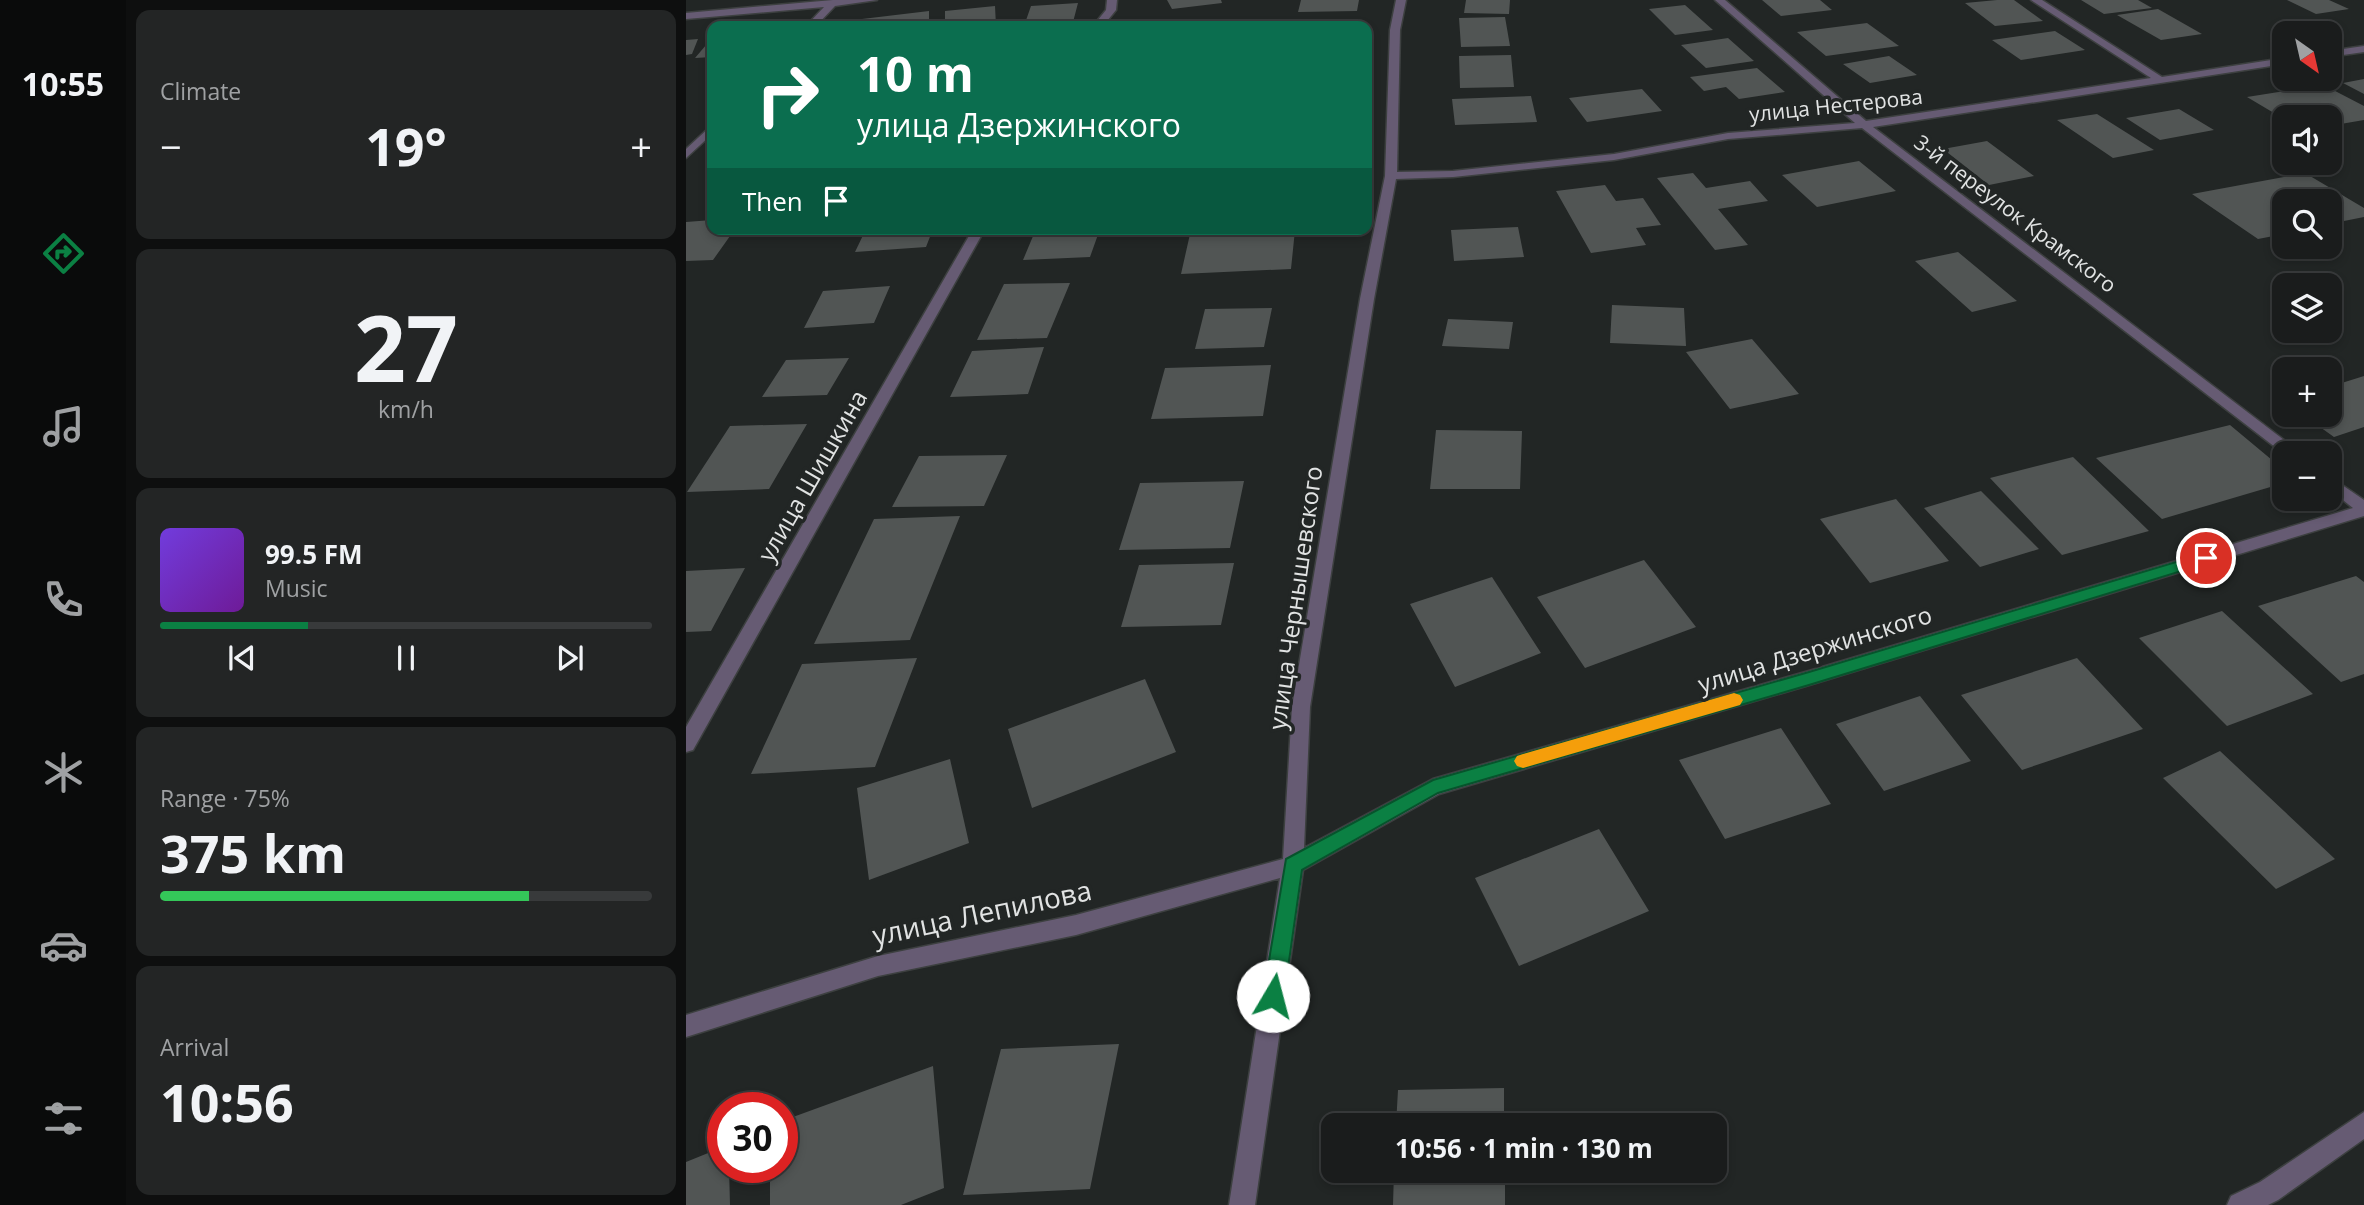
<!DOCTYPE html>
<meta charset="utf-8">
<style>
:root{--surface:#1a1c1c;--page:#232525;--text:#f1f3f6;--muted:#9fa1a3;--line:#383a3b;--accent:#0b8043}
body{margin:0;font-family:"Open Sans",sans-serif;background:var(--page);color:var(--text);height:100vh;display:flex;flex-direction:column;font-size:26px;white-space:nowrap}
*{box-sizing:border-box;margin:0}
p{font-size:23px;color:var(--muted)}
.icon{flex:none;width:38px;height:38px;fill:none;stroke:currentColor;stroke-width:2;stroke-linecap:round;stroke-linejoin:round}
.map{position:relative;flex:1;overflow:hidden}
.drawer{display:flex;flex-direction:column;gap:10px;padding:10px;background:#0e0f0f;width:560px}
.drawer>*{flex:none}
.guide{position:absolute;left:21px;top:21px;width:665px;height:214px;border-radius:14px;box-shadow:0 4px 10px #0003,0 0 0 2px var(--line);background:#0b6e4f;color:#fff;overflow:hidden}
.needle{width:46px;rotate:146deg}
.tools{position:absolute;left:1586px;top:21px;display:grid;gap:14px}
.tools a{display:grid;place-items:center;width:70px;height:70px;border-radius:14px;background:var(--surface);box-shadow:0 4px 10px #0003,0 0 0 2px var(--line);font-size:35px}
.speed{position:absolute;left:21px;top:1092px;display:flex;gap:14px;font-size:35px;font-weight:700;text-align:center}
.speed>*{display:grid;place-content:center;width:91px;height:91px;border-radius:50%;background:var(--surface);box-shadow:0 4px 10px #0003,0 0 0 2px var(--line);line-height:1}
.speed .limit{border:10px solid #d22;background:#fff;color:#111}
.pin{position:absolute;display:grid;place-items:center;width:60px;height:60px;color:#fff;margin:-30px;border:4px solid #fff;border-radius:50%;box-shadow:0 2px 7px #0007}
.me{position:absolute;width:77px;margin:-38px;rotate:8deg;stroke-linejoin:round;filter:drop-shadow(0 0 5px #0008)}
.turn{display:flex;align-items:center;gap:24px;height:147px;padding:0 35px;font-size:32px}
.turn .icon{width:91px;height:91px;stroke-width:2.5}
.turn b{display:block;font-size:49px;line-height:60px}
.then{display:flex;align-items:center;height:66px;padding:0 35px;background:#0003;gap:14px;font-size:26px}
.big{font-size:52px;font-weight:700;line-height:1.1}
.drawer .card{flex:1;display:flex;flex-direction:column;justify-content:center;gap:10px;min-width:0;padding:0 24px;border-radius:14px;background:var(--page)}
.drawer .dial{align-items:center;gap:0}
.dial b{font-size:91px;line-height:1}
.song{display:flex;align-items:center;gap:21px}
.cover{width:84px;height:84px;border-radius:10px;background:linear-gradient(135deg,hsl(260 70% 55%),hsl(280 70% 35%))}
.played{height:7px;border-radius:4px;background:linear-gradient(90deg,var(--accent) 30%,var(--line) 30%)}
.keys{display:flex;justify-content:space-around;direction:ltr}
.heat{display:flex;justify-content:space-between;align-items:center;font-size:38px;direction:ltr}
.charge{height:10px;border-radius:5px;background:linear-gradient(90deg,#34c759 75%,var(--line) 0)}
.trip{position:absolute;left:635px;top:1113px;width:406px;height:70px;border-radius:14px;background:var(--surface);box-shadow:0 4px 10px #0003,0 0 0 2px var(--line);font-weight:700;line-height:70px;text-align:center}
main{display:flex;flex:1;min-height:0}
.tab-bar{display:flex;flex-direction:column;width:126px;justify-content:space-around;align-items:center;background:#0a0b0b;color:var(--muted)}
.tab-bar .icon{width:49px;height:49px}
.tab-bar .current{color:var(--accent)}
.tab-bar b{font-size:32px;color:var(--text)}
.map>svg:first-child{display:block}
</style>
<main>
<nav class="tab-bar">
<b>10:55</b>
<svg class="icon current" aria-label="directions" viewBox="0 0 24 24"><path d="M12 3l9 9-9 9-9-9zM9 14v-3h6M13 9l2 2-2 2"/></svg>
<svg class="icon" aria-label="music" viewBox="0 0 24 24"><path d="M9 18V5l10-2v13"/><circle cx="6" cy="18" r="3"/><circle cx="16" cy="16" r="3"/></svg>
<svg class="icon" aria-label="phone" viewBox="0 0 24 24"><path d="M5 4h4l2 5-3 2q2 4 5 5l2-3 5 2v4C11 20 4 13 5 4z"/></svg>
<svg class="icon" aria-label="climate" viewBox="0 0 24 24"><path d="M12 3v18M4 7l16 10M4 17L20 7"/></svg>
<svg class="icon" aria-label="car" viewBox="0 0 24 24"><path d="M5 17H2v-5l4-1 3-4h7l3 4 3 1v5h-3M9 17h6M6 11h13"/><circle cx="7" cy="17" r="2"/><circle cx="17" cy="17" r="2"/></svg>
<svg class="icon" aria-label="filters" viewBox="0 0 24 24"><path d="M4 7h16M4 17h16"/><circle cx="9" cy="7" r="2"/><circle cx="15" cy="17" r="2"/></svg>
</nav>
<section class="drawer">
<div class="card"><p>Climate</p>
<div class="heat"><a>−</a><b class="big">19°</b><a>+</a></div>
</div>
<div class="card dial"><b>27</b><p>km/h</p></div>
<div class="card">
<div class="song"><i class="cover"></i><div><b>99.5 FM</b><p>Music</p></div></div>
<div class="played"></div>
<div class="keys"><svg class="icon" aria-label="previous" viewBox="0 0 24 24"><path d="M18 5L8 12l10 7zM5 5v14"/></svg><svg class="icon" aria-label="pause" viewBox="0 0 24 24"><path d="M8 5v14M16 5v14"/></svg><svg class="icon" aria-label="next" viewBox="0 0 24 24"><path d="M6 5l10 7-10 7zM19 5v14"/></svg></div>
</div>
<div class="card"><p>Range · 75%</p><b class="big">375 km</b><div class="charge"></div></div>
<div class="card"><p>Arrival</p><b class="big">10:56</b></div>
</section>
<div class="map">
<svg width="1678" height="1205" viewBox="0 0 1678 1205">
<rect width="100%" height="100%" fill="#222625"/>
<!-- building -->
<path fill="#515554" d="M 481,0 L 535,0 L 536,3 L 486,9 Z
M 615,0 L 673,0 L 671,11 L 612,12 Z
M 780,0 L 824,0 L 823,14 L 778,13 Z
M 1076,0 L 1134,0 L 1146,10 L 1095,16 Z
M 1311,0 L 1328,0 L 1357,21 L 1309,26 L 1279,3 Z
M 1395,0 L 1452,0 L 1466,8 L 1418,14 Z
M 1601,0 L 1643,0 L 1663,9 L 1630,14 Z
M 392,3 L 386,26 L 338,26 L 345,6 Z
M 999,5 L 1027,30 L 989,35 L 963,9 Z
M 309,6 L 310,26 L 259,26 L 259,11 Z
M 1472,9 L 1516,34 L 1475,40 L 1431,15 Z
M 243,11 L 243,26 L 175,26 L 176,19 Z
M 819,17 L 824,46 L 775,47 L 773,18 Z
M 445,23 L 495,23 L 493,26 L 444,26 Z
M 1181,23 L 1213,46 L 1140,56 L 1111,32 Z
M 1369,31 L 1399,50 L 1335,60 L 1306,40 Z
M 26,38 L 26,57 L 9,58 Z
M 1042,38 L 1068,61 L 1020,68 L 995,45 Z
M 12,39 L 6,54 L 0,55 L 0,40 Z
M 825,55 L 828,87 L 774,88 L 773,56 Z
M 1203,56 L 1231,75 L 1184,83 L 1157,64 Z
M 1071,68 L 1099,92 L 1053,99 L 1040,87 L 1018,91 L 1004,77 Z
M 1598,77 L 1626,79 L 1678,106 L 1678,120 L 1643,126 L 1643,117 L 1598,119 L 1561,97 L 1606,90 L 1586,79 Z
M 1678,79 L 1678,94 L 1657,83 Z
M 956,89 L 976,111 L 901,122 L 883,98 Z
M 845,96 L 851,122 L 769,125 L 766,99 Z
M 1493,109 L 1528,130 L 1474,140 L 1440,118 Z
M 1411,114 L 1468,150 L 1427,158 L 1371,120 Z
M 1301,141 L 1348,176 L 1303,185 L 1257,149 Z
M 1173,161 L 1210,191 L 1131,207 L 1096,175 Z
M 1007,173 L 1020,188 L 1064,181 L 1082,201 L 1032,209 L 1062,245 L 1029,250 L 971,178 Z
M 1619,173 L 1678,208 L 1678,217 L 1643,224 L 1643,201 L 1598,201 L 1598,234 L 1572,239 L 1506,194 Z
M 919,185 L 930,201 L 957,198 L 975,225 L 950,228 L 960,245 L 905,253 L 870,191 Z
M 26,220 L 26,229 L 49,229 L 27,260 L 0,261 L 0,222 Z
M 832,227 L 838,257 L 768,261 L 765,230 Z
M 180,229 L 247,229 L 240,247 L 169,252 Z
M 350,229 L 414,229 L 404,257 L 337,260 Z
M 609,230 L 605,269 L 495,274 L 504,234 Z
M 1272,252 L 1331,301 L 1286,312 L 1229,261 Z
M 384,283 L 361,338 L 291,340 L 318,284 Z
M 204,286 L 188,323 L 118,328 L 137,291 Z
M 926,305 L 998,308 L 1000,346 L 924,343 Z
M 586,308 L 578,347 L 509,349 L 519,309 Z
M 762,319 L 827,322 L 823,349 L 756,346 Z
M 1066,339 L 1113,394 L 1044,409 L 1000,352 Z
M 358,347 L 342,394 L 264,397 L 286,351 Z
M 163,358 L 141,395 L 76,397 L 100,360 Z
M 585,365 L 577,416 L 465,419 L 479,368 Z
M 1678,376 L 1678,427 L 1648,437 L 1617,415 L 1643,415 L 1643,387 Z
M 121,424 L 83,489 L 1,492 L 44,426 Z
M 1544,425 L 1598,470 L 1598,483 L 1476,519 L 1410,458 Z
M 750,430 L 836,431 L 834,489 L 744,489 Z
M 321,455 L 298,506 L 206,507 L 233,456 Z
M 1387,457 L 1463,531 L 1376,555 L 1304,478 Z
M 558,481 L 544,548 L 433,550 L 454,483 Z
M 1295,491 L 1353,549 L 1294,567 L 1238,508 Z
M 1210,499 L 1263,561 L 1184,583 L 1134,519 Z
M 274,516 L 224,640 L 128,644 L 188,519 Z
M 958,560 L 1010,627 L 899,668 L 851,597 Z
M 548,563 L 535,625 L 435,627 L 453,565 Z
M 59,568 L 25,631 L 0,632 L 0,571 Z
M 1670,576 L 1678,582 L 1678,674 L 1655,682 L 1572,606 Z
M 806,577 L 855,653 L 769,687 L 724,604 Z
M 1536,611 L 1627,694 L 1541,726 L 1453,638 Z
M 231,658 L 189,767 L 65,774 L 116,664 Z
M 1391,658 L 1457,729 L 1336,770 L 1275,695 Z
M 459,679 L 490,752 L 346,808 L 322,729 Z
M 1234,696 L 1285,761 L 1198,791 L 1150,724 Z
M 1095,728 L 1145,804 L 1039,839 L 993,760 Z
M 1534,751 L 1649,859 L 1590,889 L 1477,778 Z
M 264,759 L 283,843 L 183,880 L 171,788 Z
M 913,829 L 963,911 L 833,966 L 789,878 Z
M 433,1044 L 404,1189 L 277,1195 L 315,1049 Z
M 247,1066 L 258,1188 L 215,1205 L 84,1205 L 84,1167 L 96,1167 L 96,1121 Z
M 818,1088 L 818,1125 L 710,1125 L 712,1090 Z
M 37,1147 L 37,1167 L 43,1167 L 44,1205 L 0,1205 L 0,1162 Z
M 708,1171 L 819,1171 L 819,1205 L 707,1205 Z"/>
<g fill="none" stroke-linecap="round" stroke-linejoin="round">
<!-- minor casing -->
<g stroke="#3d4040" stroke-width="3">
<path id="minor" d="M 147,0 L 191,0 L 149,6 L 130,26 L 120,26 L 138,7 L 0,19 L 0,13 Z
M 421,0 L 431,0 L 430,10 L 417,26 L 407,26 L 420,10 Z
M 710,0 L 720,0 L 714,30 L 711,172 L 767,171 L 928,154 L 1042,133 L 1169,123 L 1029,0 L 1039,0 L 1180,121 L 1465,78 L 1345,0 L 1356,0 L 1476,77 L 1598,58 L 1598,64 L 1187,127 L 1615,453 L 1598,454 L 1176,128 L 1042,139 L 928,160 L 767,177 L 710,179 L 688,299 L 624,707 L 618,848 L 747,779 L 1123,671 L 1667,508 L 1643,489 L 1643,476 L 1678,500 L 1678,516 L 1123,685 L 753,794 L 617,870 L 569,1205 L 543,1205 L 594,878 L 390,935 L 192,976 L 0,1037 L 0,1015 L 192,956 L 390,915 L 597,859 L 606,707 L 674,299 L 699,176 L 704,30 Z
M 1678,46 L 1678,52 L 1643,57 L 1643,51 Z
M 26,125 L 26,134 L 0,158 L 0,149 Z
M 287,229 L 299,229 L 7,750 L 0,752 L 0,727 Z
M 1678,1112 L 1678,1139 L 1592,1200 L 1582,1205 L 1541,1205 L 1545,1196 L 1574,1182 Z"/>
</g>
<!-- minor -->
<use href="#minor" fill="#665b73" fill-rule="evenodd"/>
</g>
<!-- route -->
<path fill="#0b8043" stroke="#07532c" stroke-width="2" d="M 1520,553 L 1527,558 L 1525,562 L 1123,685 L 752,793 L 616,870 L 598,996 L 595,1003 L 587,1006 L 580,1003 L 577,996 L 600,859 L 747,780 L 1123,672 Z"/>
<!-- slow -->
<path fill="#f59e0b" d="M 1048,693 L 1054,695 L 1057,700 L 1054,705 L 837,768 L 831,766 L 828,761 L 831,756 L 837,754 Z"/>
<g text-anchor="middle" stroke-width="7" stroke-linejoin="round" paint-order="stroke">
<!-- far-street labels -->
<g font-size="21" fill="#e1e3e3" stroke="#222625">
<text transform="translate(1150 106) rotate(-6)" y="7">улица Нестерова</text>
<text transform="translate(1329 214) rotate(37)" y="7">3-й переулок Крамского</text>
</g>
<!-- street labels -->
<g font-size="24" fill="#e1e3e3" stroke="#222625">
<text transform="translate(127 476) rotate(-60)" y="8">улица Шишкина</text>
<text transform="translate(610 598) rotate(-82)" y="8">улица Чернышевского</text>
<text transform="translate(1129 650) rotate(-17)" y="8">улица Дзержинского</text>
</g>
<!-- near-street labels -->
<g font-size="28" fill="#e1e3e3" stroke="#222625">
<text transform="translate(296 913) rotate(-12)" y="10">улица Лепилова</text>
</g>
</g>
</svg>
<div class="tools">
<a><svg class="needle" viewBox="-14 -14 28 28"><path d="M0-13l5 13h-10z" fill="#e53935"/><path d="M0 13l5-13h-10z" fill="#9fa1a3"/></svg></a>
<a><svg class="icon" aria-label="sound" viewBox="0 0 24 24"><path d="M4 9h4l5-4v14l-5-4H4zM17 9q2 3 0 6"/></svg></a>
<a><svg class="icon" aria-label="search" viewBox="0 0 24 24"><circle cx="10" cy="10" r="6"/><path d="M15 15l6 6"/></svg></a>
<a><svg class="icon" aria-label="layers" viewBox="0 0 24 24"><path d="M12 4l9 5-9 5-9-5zM3 14l9 5 9-5"/></svg></a>
<a>+</a>
<a>−</a>
</div>
<div class="speed"><div class="limit">30</div></div>
<div class="pin" style="left:1520px;top:558px;background:#d93025"><svg class="icon" aria-label="arrive" viewBox="0 0 24 24"><path d="M6 21V4h12l-3 4 3 4H6"/></svg></div>
<svg class="me" style="left:587px;top:996px" viewBox="-20 -20 40 40"><circle r="19" fill="#fff"/><path d="M0-13L10 11 0 6-10 11z" fill="#0b8043"/></svg>
<div class="trip">10:56 · 1 min · 130 m</div>
<div class="guide">
<div class="turn"><svg class="icon" aria-label="right" viewBox="0 0 24 24"><path d="M7 20v-9h11M14 6l5 5-5 5"/></svg><div><b>10 m</b>улица Дзержинского</div></div>
<div class="then">Then<svg class="icon" aria-label="arrive" viewBox="0 0 24 24"><path d="M6 21V4h12l-3 4 3 4H6"/></svg></div>
</div>
</div>
</main>
